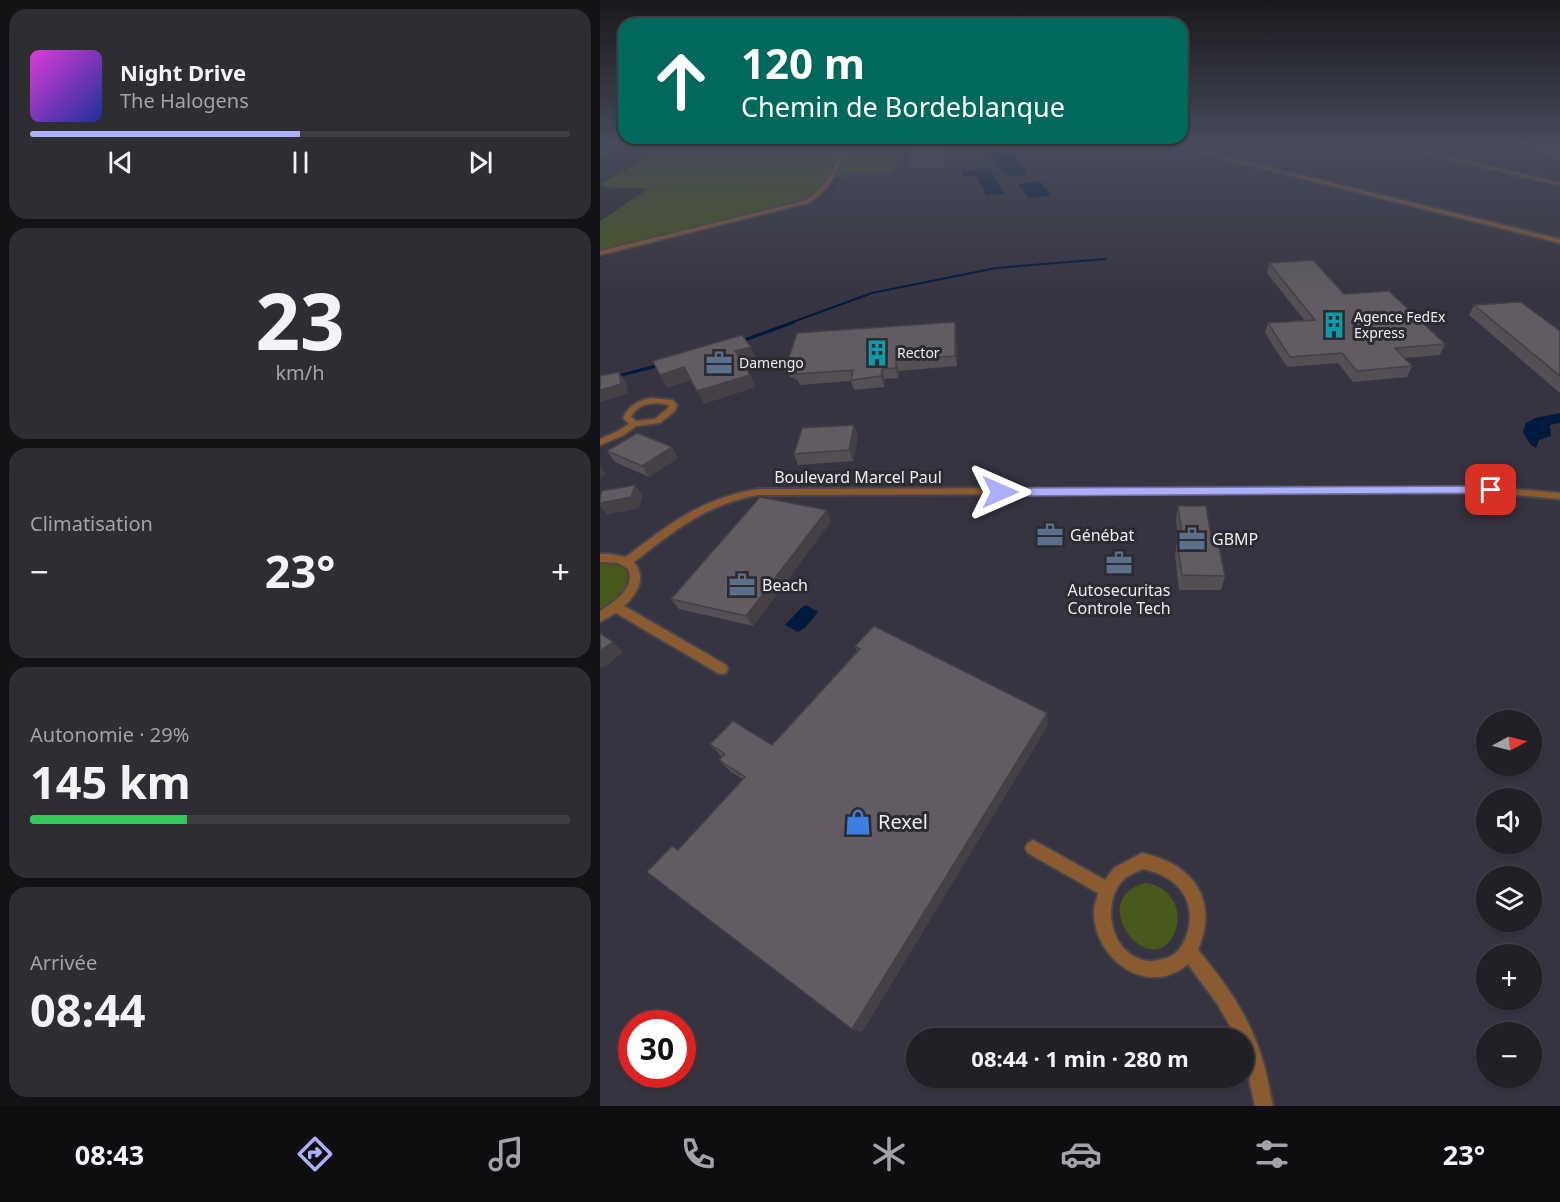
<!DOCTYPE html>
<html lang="fr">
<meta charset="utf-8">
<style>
:root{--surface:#222026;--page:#2e2d32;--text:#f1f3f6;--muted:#a2a3a7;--line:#3f3e43;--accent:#acaffb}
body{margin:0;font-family:"Noto Sans",sans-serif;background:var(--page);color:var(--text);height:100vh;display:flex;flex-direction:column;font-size:22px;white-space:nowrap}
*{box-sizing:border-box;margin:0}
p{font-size:20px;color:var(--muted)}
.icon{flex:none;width:33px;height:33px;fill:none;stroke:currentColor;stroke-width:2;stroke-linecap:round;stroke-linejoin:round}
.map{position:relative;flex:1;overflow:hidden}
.sheet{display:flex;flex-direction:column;gap:9px;padding:9px;background:#131215;width:600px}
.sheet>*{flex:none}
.guide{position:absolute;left:18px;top:18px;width:570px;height:126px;border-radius:18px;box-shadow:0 2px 4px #0004,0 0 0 2px var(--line);background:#00695c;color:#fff;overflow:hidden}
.needle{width:39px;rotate:83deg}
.buttons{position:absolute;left:876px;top:710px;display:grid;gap:12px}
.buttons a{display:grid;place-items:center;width:66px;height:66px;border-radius:50%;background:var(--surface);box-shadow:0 2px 4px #0004,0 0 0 2px var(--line);font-size:30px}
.speed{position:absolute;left:18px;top:1010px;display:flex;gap:12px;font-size:30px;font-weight:700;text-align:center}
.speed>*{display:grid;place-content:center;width:78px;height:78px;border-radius:50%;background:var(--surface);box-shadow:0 2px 4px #0004,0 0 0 2px var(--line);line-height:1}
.speed .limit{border:9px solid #d22;background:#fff;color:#111}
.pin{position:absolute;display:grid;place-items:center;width:51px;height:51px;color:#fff;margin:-26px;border-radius:12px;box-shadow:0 3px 9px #0006}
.me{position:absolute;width:66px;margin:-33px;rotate:90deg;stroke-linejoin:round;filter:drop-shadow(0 0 4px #0008)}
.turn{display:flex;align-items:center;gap:21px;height:126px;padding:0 24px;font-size:27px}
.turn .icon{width:78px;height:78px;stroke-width:2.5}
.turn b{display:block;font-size:42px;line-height:51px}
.big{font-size:45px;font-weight:700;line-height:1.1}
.sheet .tile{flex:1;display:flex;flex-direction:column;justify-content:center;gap:9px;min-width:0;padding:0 21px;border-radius:18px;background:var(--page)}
.sheet .dial{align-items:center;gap:0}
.dial b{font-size:78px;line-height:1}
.song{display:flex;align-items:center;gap:18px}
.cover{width:72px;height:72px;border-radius:9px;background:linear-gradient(135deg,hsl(300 70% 55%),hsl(230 70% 35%))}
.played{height:6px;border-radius:3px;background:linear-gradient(90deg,var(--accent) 50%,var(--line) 50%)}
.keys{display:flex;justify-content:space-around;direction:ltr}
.heat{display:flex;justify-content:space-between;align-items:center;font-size:33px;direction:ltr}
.charge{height:9px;border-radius:4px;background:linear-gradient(90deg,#34c759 29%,var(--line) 0)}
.trip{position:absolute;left:306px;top:1028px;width:348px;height:60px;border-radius:30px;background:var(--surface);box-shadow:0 2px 4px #0004,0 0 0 2px var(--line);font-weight:700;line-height:60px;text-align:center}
.tab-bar{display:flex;height:96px;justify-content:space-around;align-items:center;background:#0e0d0f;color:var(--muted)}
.tab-bar .icon{width:42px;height:42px}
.tab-bar .selected{color:var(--accent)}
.tab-bar b{font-size:27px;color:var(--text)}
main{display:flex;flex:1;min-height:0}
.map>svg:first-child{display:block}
</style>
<main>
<section class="sheet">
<div class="tile">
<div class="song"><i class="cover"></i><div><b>Night Drive</b><p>The Halogens</p></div></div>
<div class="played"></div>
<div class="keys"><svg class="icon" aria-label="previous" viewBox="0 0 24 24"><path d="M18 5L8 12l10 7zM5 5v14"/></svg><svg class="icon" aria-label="pause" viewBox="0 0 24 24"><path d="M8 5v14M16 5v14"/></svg><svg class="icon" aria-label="next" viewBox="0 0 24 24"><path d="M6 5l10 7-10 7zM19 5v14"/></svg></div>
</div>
<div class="tile dial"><b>23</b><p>km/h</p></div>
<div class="tile"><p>Climatisation</p>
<div class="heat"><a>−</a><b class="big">23°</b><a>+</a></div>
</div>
<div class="tile"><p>Autonomie · 29%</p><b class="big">145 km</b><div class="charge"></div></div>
<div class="tile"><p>Arrivée</p><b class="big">08:44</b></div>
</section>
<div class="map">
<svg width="960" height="1106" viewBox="0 0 960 1106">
<rect width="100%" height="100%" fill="#2d2b32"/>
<!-- built -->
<path fill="#373441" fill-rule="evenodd" d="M 308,144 L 960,144 L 960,1106 L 0,1106 L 0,259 L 29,249 L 207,206 L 232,192 L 243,173 L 291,173 ZM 886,720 L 932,720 L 932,765 L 886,765 ZM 886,798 L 932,798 L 932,843 L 886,843 ZM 886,876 L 932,876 L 932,921 L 886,921 ZM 886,954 L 932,954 L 932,999 L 886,999 ZM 32,1023 L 82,1023 L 82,1074 L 32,1074 ZM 886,1032 L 932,1032 L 932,1077 L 886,1077 ZM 316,1038 L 644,1038 L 644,1077 L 316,1077 Z"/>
<!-- green -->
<path fill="#48581a" d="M 72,144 L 244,144 L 234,163 L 229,178 L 225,186 L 207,200 L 176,210 L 0,252 L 0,221 L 48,189 L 3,187 L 1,184 Z
M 250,144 L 308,144 L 291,173 L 243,173 L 242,179 L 236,177 L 240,160 Z
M 0,562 C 14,562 24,562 31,575 L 27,591 L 0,614 Z
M 546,883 C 570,886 585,910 574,934 C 550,984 483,898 546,883 Z"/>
<!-- water -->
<path fill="#001b3e" d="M 403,147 L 410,149 L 426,170 L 426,174 L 415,177 L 404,174 L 387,149 Z
M 389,168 L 405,194 L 386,195 L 377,177 L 363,176 L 362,171 Z
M 440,181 L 451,196 L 429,198 L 418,184 Z
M 960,413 L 960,423 L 950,425 L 951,436 L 939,440 L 936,448 L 930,444 L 923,432 L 926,423 L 935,418 Z
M 206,605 L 218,612 L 205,628 L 198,632 L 185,625 L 201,608 Z"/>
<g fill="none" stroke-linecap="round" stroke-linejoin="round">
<!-- stream-far1 -->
<path stroke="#001b3e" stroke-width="2" d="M 190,323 L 272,293 L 396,268 L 506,259"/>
<!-- stream -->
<path stroke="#001b3e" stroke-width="3" d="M 142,341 L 194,322
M 18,376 L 60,365"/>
<!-- minor casing -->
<g stroke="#48464d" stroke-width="4">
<path id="minor" d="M 15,144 L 20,144 L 0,157 L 0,154 Z
M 245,144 L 249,144 C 234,170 236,186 208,203 L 0,255 L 0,251 L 204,201 C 232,185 230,169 245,144 Z
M 566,144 L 572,144 L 960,239 L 960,243 Z
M 785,144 L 792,144 L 960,183 L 960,185 Z
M 51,398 L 73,400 L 77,405 L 75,411 L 60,423 L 36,426 L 24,435 L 0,445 L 0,439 L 18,431 L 29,424 L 23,418 C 29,405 38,401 51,398 ZM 58,403 L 69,405 L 68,408 L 55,419 L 36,421 L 31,417 C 36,406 47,403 58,403 Z
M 891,487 L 960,493 L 960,499 L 891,493 L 158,495 C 105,505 75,530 34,562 C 47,578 37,594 24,606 L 126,665 L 128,669 L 126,673 L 122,674 L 118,673 L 16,613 L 0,622 L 0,611 C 14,602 36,588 28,569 L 18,563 L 0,562 L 0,554 L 10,554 L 26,557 C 71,523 100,499 158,489 Z
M 433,840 L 505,880 L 514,868 L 542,853 C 593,864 619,899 598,950 C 624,981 647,1013 660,1052 C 666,1069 669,1088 673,1106 L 655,1106 L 644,1056 L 644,1038 L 637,1038 L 618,1005 L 588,964 C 548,999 493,959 494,911 C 494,906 497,899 498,893 L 428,853 L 425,848 L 428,843 ZM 543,869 C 574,875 597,897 588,931 C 584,945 577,957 562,959 C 558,960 552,962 548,961 C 511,956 500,905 523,880 C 528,875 537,872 543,869 Z"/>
</g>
<!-- minor -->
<use href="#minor" fill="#8a5b31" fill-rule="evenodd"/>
</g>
<!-- wall -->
<path fill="#534f54" d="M 314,144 L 352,144 L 352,147 L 344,168 L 309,168 L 307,158 Z
M 926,144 L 960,144 L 960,162 Z
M 669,263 L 744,294 L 845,344 L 840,355 L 804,358 L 812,366 L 807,377 L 753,382 L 738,363 L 687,367 L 665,333 L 668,323 L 704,320 L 667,273 Z
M 874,305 L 960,331 L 960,393 L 869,315 Z
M 355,322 L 356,333 L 357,366 L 299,371 L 298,378 L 285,379 L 284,387 L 254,390 L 251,381 L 200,385 L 198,380 L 190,377 L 186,366 Z
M 258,436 L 253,461 L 198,465 L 194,454 Z
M 72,447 L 78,458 L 49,477 L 15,462 L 7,451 Z
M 578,506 L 612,542 L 625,576 L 621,590 L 579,590 L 575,556 L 577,541 L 578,541 L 576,520 Z
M 231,521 L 153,626 L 79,609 L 71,599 Z
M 255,646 L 448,725 L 262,1032 L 252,1029 L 72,846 L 78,850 L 143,779 L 131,772 L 119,760 L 122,757 L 110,744 L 172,745 L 257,651 Z"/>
<!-- shaded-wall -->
<path fill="#444045" d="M 348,144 L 352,144 L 352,147 L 344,168 L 342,157 Z
M 355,322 L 356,333 L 357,366 L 355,356 Z
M 151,347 L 156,359 L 141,364 L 135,351 Z
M 296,360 L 299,371 L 298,378 L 296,368 Z
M 84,367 L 91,380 L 67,388 L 60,375 Z
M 282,369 L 285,379 L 284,387 L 281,376 Z
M 19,372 L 26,382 L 28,394 L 0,402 L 0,390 Z
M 150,375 L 156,387 L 104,404 L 97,391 Z
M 254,425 L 258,436 L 253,461 L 249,450 Z
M 72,447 L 78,458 L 49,477 L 42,466 Z
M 0,467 L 6,474 L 0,478 Z
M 35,485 L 43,496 L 39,508 L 7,515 L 0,506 L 0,503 Z
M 227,510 L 231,521 L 153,626 L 146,616 Z
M 13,642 L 23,652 L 5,667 L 0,667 L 0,651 Z
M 447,713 L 448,725 L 262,1032 L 252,1029 Z"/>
<!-- building -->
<path fill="#615c62" stroke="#444045" stroke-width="1.5" d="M 314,144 L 348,144 L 342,157 L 307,158 Z
M 943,144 L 960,144 L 960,153 Z
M 713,260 L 744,294 L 789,291 L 845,344 L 795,348 L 812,366 L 757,371 L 742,353 L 690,357 L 668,323 L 715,320 L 669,263 Z
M 921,302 L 960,331 L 960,376 L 874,305 Z
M 355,322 L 355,356 L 296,360 L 296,368 L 282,369 L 281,376 L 251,380 L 253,370 L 196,374 L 197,370 L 186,366 L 197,333 Z
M 142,335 L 151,347 L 135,351 L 150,375 L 97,391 L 84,367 L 60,375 L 53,361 Z
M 19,372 L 21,384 L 0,390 L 0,376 Z
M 254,425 L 249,450 L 194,454 L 202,428 Z
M 37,433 L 72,447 L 42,466 L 7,451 Z
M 35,485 L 31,497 L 0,503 L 0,497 L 2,491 Z
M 160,497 L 227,510 L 146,616 L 71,599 Z
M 578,506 L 606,506 L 612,542 L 618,542 L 625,576 L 582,575 L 577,541 L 583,541 Z
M 274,626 L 447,713 L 252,1029 L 47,872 L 72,846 L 78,850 L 145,777 L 119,760 L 125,754 L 110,744 L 133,721 L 172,745 L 260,649 L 255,646 Z
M 0,633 L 13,642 L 0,651 Z"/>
<!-- sky -->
<linearGradient id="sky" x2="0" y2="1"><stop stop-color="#19181c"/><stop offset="0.48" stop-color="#464a5a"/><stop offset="1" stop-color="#464a5a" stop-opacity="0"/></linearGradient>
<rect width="960" height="299" fill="url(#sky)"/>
<!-- route -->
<path fill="#acaffb" stroke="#7072a3" stroke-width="1.5" d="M 891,486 L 897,490 L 895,493 L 400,496 L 394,492 L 400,488 Z"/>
<!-- icons -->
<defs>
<g id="building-bare" transform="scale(2.07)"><path d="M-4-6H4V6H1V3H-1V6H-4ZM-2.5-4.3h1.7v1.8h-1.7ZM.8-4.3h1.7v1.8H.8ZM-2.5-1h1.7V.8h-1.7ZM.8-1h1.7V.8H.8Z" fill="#0f9aa8" stroke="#2d2b32" stroke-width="2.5" paint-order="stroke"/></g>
<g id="office-bare" transform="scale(2.07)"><path d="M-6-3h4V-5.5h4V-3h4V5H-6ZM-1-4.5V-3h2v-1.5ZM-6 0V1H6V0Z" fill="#5c6f8a" stroke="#2d2b32" stroke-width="2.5" paint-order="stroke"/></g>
<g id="shop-bare" transform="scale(2.07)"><path d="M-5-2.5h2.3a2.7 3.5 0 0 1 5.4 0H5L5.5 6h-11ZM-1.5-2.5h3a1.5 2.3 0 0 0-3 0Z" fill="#3f7fe0" stroke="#2d2b32" stroke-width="2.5" paint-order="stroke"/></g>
</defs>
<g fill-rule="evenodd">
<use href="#building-bare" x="734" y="325"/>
<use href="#building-bare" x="277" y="353"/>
<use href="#office-bare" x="119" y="363"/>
<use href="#office-bare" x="450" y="535"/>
<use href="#office-bare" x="592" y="539"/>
<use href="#office-bare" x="519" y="563"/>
<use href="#office-bare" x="142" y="585"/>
<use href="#shop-bare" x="258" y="822"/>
</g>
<g text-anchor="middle" stroke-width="6" stroke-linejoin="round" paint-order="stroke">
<!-- far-poi labels -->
<g font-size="14" fill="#ecebf0" stroke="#2d2b32" text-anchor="start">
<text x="754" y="322">Agence FedEx<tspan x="754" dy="16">Express</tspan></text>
<text x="297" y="358">Rector</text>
<text x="139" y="368">Damengo</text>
</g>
<!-- street labels -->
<g font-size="16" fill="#ecebf0" stroke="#2d2b32">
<text x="258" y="483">Boulevard Marcel Paul</text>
</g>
<!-- poi labels -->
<g font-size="16" fill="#ecebf0" stroke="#2d2b32" text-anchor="start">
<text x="470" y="541">Génébat</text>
<text x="612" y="545">GBMP</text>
<text x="162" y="591">Beach</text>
<text x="519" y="596" text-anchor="middle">Autosecuritas<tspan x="519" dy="18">Controle Tech</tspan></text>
</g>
<!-- near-poi labels -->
<g font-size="20" fill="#ecebf0" stroke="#2d2b32" text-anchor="start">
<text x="278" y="829">Rexel</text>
</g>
</g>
</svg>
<div class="buttons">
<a><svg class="needle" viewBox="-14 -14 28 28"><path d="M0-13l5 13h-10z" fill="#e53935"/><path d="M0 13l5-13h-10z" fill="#a2a3a7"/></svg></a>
<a><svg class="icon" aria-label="sound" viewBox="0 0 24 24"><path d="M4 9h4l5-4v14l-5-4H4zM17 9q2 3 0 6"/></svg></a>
<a><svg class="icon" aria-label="layers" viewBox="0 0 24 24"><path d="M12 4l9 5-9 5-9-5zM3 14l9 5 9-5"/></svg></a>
<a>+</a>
<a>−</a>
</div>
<div class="speed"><div class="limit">30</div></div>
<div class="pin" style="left:891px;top:490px;background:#d93025"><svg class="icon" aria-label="arrive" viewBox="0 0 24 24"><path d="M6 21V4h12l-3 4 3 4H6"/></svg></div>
<svg class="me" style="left:400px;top:492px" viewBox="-20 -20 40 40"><path d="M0-17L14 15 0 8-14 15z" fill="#acaffb" stroke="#fff" stroke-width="4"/></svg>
<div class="trip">08:44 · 1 min · 280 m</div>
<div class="guide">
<div class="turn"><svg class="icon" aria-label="ahead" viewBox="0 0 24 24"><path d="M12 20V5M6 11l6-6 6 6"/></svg><div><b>120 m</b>Chemin de Bordeblanque</div></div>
</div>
</div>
</main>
<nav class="tab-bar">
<b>08:43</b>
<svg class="icon selected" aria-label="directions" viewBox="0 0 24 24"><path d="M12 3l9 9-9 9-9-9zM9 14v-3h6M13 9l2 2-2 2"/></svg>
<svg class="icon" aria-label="music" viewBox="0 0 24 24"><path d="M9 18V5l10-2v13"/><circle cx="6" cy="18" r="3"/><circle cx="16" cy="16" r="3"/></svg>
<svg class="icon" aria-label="phone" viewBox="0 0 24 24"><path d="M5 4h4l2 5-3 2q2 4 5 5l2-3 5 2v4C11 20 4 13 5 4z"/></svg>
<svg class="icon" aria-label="climate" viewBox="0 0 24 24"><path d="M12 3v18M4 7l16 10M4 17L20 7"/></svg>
<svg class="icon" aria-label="car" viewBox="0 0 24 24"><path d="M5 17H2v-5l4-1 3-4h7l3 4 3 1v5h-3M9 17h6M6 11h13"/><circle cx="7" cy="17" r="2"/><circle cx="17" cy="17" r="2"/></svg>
<svg class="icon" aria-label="filters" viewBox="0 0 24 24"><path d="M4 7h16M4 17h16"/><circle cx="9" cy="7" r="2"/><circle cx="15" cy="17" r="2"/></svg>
<b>23°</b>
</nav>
